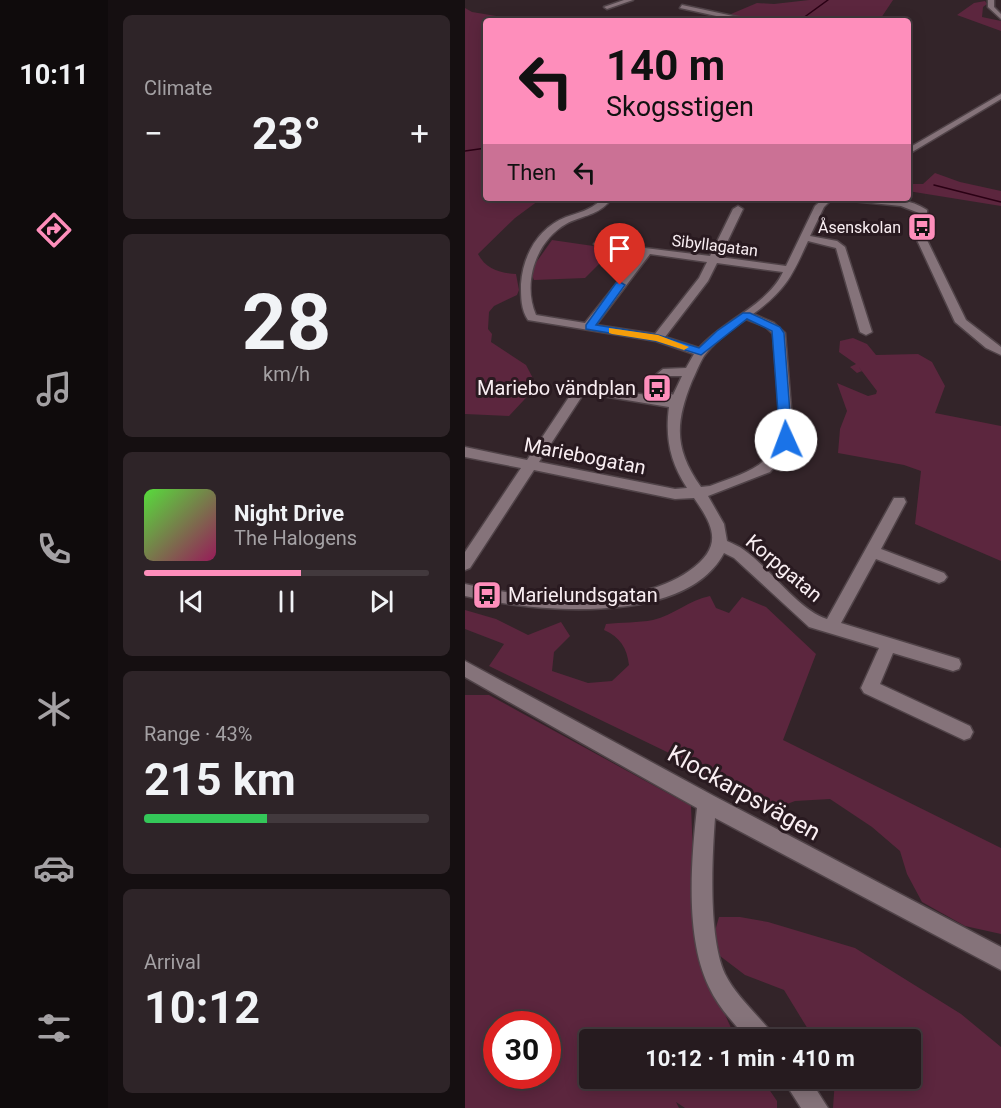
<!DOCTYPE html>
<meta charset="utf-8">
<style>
:root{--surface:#261b1f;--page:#2e2428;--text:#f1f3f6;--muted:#a4a1a4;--line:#42393d;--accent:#fe8ebb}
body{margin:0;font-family:Roboto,sans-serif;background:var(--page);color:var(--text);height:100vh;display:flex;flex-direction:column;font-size:22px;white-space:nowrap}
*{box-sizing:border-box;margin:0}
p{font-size:20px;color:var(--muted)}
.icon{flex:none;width:33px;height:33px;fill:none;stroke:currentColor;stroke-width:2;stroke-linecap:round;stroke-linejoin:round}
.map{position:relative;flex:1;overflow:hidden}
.details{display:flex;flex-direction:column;gap:15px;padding:15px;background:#150f11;width:357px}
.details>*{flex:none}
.hud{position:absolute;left:18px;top:18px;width:428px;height:183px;border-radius:6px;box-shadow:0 3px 15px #0003,0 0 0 2px var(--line);background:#fe8ebb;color:#111;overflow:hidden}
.speed{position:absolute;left:18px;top:1011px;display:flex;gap:12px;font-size:30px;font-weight:700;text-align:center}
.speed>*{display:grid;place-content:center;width:78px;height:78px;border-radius:50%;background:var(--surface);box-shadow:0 3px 15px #0003,0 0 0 2px var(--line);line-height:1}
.speed .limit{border:9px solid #d22;background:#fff;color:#111}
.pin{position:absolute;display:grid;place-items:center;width:51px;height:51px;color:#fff;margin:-62px -26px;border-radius:50% 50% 50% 0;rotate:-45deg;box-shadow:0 0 6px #0007}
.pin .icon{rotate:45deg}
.me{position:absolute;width:66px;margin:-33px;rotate:358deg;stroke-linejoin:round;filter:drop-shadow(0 0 4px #0008)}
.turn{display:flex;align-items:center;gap:21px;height:126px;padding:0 24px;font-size:27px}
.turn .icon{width:78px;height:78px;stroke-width:2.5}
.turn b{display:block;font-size:42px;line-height:51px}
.then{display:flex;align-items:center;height:57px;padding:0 24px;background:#0003;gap:12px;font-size:22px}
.big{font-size:45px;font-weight:700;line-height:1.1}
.details .widget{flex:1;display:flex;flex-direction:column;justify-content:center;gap:9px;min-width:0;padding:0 21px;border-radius:9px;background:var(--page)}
.details .dial{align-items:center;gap:0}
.dial b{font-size:78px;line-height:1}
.song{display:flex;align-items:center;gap:18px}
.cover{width:72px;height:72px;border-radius:9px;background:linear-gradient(135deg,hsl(110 70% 55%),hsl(330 70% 35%))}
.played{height:6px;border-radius:3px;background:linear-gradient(90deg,var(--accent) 55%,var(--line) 55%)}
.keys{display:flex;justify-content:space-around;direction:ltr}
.heat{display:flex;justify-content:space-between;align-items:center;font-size:33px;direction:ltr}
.charge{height:9px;border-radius:4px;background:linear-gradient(90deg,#34c759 43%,var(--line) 0)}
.trip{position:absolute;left:114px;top:1029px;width:342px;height:60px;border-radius:6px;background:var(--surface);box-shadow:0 3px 15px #0003,0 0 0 2px var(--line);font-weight:700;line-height:60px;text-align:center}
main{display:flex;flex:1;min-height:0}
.tabs{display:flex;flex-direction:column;width:108px;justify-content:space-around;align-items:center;background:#0f0b0c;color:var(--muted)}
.tabs .icon{width:42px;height:42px}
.tabs .current{color:var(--accent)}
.tabs b{font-size:27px;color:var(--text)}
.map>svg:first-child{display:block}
</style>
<main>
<nav class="tabs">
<b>10:11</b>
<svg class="icon current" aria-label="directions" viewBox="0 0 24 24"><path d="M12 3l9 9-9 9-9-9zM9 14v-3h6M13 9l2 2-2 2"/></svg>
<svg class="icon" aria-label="music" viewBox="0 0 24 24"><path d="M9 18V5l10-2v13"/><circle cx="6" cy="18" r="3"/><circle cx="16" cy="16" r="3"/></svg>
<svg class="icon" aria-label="phone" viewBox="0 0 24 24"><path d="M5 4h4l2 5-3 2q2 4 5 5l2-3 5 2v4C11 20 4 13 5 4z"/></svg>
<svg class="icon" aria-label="climate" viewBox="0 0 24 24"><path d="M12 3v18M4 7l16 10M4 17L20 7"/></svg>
<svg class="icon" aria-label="car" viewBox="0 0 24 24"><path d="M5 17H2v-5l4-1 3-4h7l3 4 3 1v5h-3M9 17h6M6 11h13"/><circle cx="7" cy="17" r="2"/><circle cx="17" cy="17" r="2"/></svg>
<svg class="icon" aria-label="filters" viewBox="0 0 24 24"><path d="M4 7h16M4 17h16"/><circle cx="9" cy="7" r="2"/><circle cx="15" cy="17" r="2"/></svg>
</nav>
<section class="details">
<div class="widget"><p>Climate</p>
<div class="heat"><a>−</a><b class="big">23°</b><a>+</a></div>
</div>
<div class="widget dial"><b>28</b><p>km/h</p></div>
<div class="widget">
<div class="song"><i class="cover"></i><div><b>Night Drive</b><p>The Halogens</p></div></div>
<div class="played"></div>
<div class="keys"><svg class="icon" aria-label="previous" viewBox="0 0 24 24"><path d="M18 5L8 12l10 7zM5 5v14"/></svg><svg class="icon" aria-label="pause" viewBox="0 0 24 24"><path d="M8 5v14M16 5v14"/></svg><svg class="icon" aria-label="next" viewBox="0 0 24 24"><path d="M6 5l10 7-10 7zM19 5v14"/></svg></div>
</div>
<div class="widget"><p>Range · 43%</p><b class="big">215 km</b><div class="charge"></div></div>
<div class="widget"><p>Arrival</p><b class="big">10:12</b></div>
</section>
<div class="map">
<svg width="536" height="1108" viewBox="0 0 536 1108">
<rect width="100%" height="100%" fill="#332429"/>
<!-- green -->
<path fill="#5c263e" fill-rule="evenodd" d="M 344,0 L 428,0 L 414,21 L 239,21 L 248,15 L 266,14 L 292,3 L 309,4 Z
M 520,1 L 522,4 L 518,7 L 517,17 L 536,21 L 536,31 L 492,15 L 509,3 Z
M 0,8 L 7,12 L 62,21 L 21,21 L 21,198 L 77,198 L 50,218 L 13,254 C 21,269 34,273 51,274 L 54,290 L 52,295 L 29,306 L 24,312 L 23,329 L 27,334 L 26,342 L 61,365 L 72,386 L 44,416 L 0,414 Z
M 470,173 L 495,182 L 536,191 L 536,206 L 443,191 L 443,184 L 458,184 Z
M 87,240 L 149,249 L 120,278 L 69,280 L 65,271 Z
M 388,338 L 402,344 L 411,355 L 453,354 L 467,362 L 480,386 L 470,413 L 536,426 L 536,561 L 450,524 L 456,471 L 439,465 L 373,453 L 375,429 L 382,411 L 372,383 L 403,396 L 411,394 L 412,391 L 393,366 L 397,371 L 392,373 L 385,367 L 391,364 L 374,352 L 375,341 Z
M 245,596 L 251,608 L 264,613 L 277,597 L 301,607 L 351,654 L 318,740 L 536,848 L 536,934 L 500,926 L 457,902 L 442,874 L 435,851 L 407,827 L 365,799 L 330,801 L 301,812 L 202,752 L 24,666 L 39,644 L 0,629 L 0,610 L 31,619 L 63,635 L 96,622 L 105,636 L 89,652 L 87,671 L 123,683 L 147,681 L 164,665 C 162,648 155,637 139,630 L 141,624 C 157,622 173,623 188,620 C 209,615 224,600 245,596 Z
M 0,695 L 24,695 L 226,806 L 232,952 L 271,1039 L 124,1040 L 124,1078 L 297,1079 L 312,1101 L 312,1108 L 220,1108 L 211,1102 L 214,1108 L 0,1108 ZM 32,1024 L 82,1024 L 82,1076 L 32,1076 Z
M 254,917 L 275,917 L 303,922 L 390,948 L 496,1014 L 536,1047 L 536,1108 L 368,1108 L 370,1079 L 446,1078 L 446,1040 L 349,1039 L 319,990 L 280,975 L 255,956 L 250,931 Z"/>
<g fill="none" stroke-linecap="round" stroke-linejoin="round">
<!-- stream -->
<path stroke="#2a0014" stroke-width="1.5" d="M 334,21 L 363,0
M 0,151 L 21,148
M 469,185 L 536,202"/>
<!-- minor casing -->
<g stroke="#504348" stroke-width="3">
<path id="minor" d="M 159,0 L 168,0 L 142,9 L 139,7 Z
M 523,0 L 529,0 L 529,7 L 536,14 L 536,19 L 523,7 Z
M 217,5 L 282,19 L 285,21 L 274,21 L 215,8 Z
M 536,94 L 536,99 L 442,155 L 442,149 Z
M 359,198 L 368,198 L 359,207 L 345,236 L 372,241 L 380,247 L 407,332 L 401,335 L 395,332 L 371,248 L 343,241 C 327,276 321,290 288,314 L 309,323 L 320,333 L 328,432 L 324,449 L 305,472 L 243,496 L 259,524 L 262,541 C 268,544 274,546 279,550 C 305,568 333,610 362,619 L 429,498 L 439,498 L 441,502 L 416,549 L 479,573 L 482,577 L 479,581 L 474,583 L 411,559 L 376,623 L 494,659 L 496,664 L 494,669 L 488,671 L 428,653 L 415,684 L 505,726 L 508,732 L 505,738 L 499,740 L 399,693 L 396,688 L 414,648 L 344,627 L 269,558 L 259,553 C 220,627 68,612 0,596 L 0,584 C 64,599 167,611 224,571 C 258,547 250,528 229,498 L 210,499 L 69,470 L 5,568 L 0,570 L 0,552 L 56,468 L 0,457 L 0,447 L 62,460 L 108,391 L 102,387 L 104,384 L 196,397 L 186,388 L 187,378 L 198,369 L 221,368 L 229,354 L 191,341 L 63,320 C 56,310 56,297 56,284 C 58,255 73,228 101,217 C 113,213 125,210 135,201 L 143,203 C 131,216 115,216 101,224 C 71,241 57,283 71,315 L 120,323 L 176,253 L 134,247 L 129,244 L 131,242 L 245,256 L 268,209 L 273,206 L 278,209 L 255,257 L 321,266 L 350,206 ZM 185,254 L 242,262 L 234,278 L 190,334 L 131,325 ZM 252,263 L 318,272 C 302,306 258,320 234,348 L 200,337 L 243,281 ZM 281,319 L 301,327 L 308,334 L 316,432 C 304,470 278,473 245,486 L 236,487 C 209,449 210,423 227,381 C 231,373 234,364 239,356 C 250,341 266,330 281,319 ZM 205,376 L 217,376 L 208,395 L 198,387 L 197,382 ZM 119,393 L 204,407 C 200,438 205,462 222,488 L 210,489 L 74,462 Z
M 383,198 C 408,198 440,195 462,210 L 462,240 L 501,320 L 536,347 L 536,355 L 521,348 L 490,322 L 452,240 L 454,213 L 436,206 L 387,201 Z
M 0,661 L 249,796 L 536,947 L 536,970 L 250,818 C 247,858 243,937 260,974 C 271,996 291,1013 306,1032 L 309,1040 L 283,1040 C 269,1023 253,1007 244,987 C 220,937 226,862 232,808 L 0,677 Z
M 317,1078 L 344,1078 L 363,1108 L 336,1108 Z"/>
</g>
<!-- minor -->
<use href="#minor" fill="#85737a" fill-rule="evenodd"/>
</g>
<!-- route -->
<path fill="#1a73e8" stroke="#114b97" stroke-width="1.5" d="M 155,282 L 160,285 L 131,325 L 193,335 L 234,348 L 252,331 L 278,313 L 285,313 L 315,327 L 319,333 L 327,440 L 325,443 L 316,443 L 315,440 L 307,331 L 282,319 L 236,355 L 191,341 L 121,329 L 121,325 L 151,283 Z"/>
<!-- slow -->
<path fill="#f59e0b" d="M 144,328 L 193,335 L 224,347 L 219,350 L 191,341 L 147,334 L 144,333 Z"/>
<!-- icons -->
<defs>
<g id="bus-square" transform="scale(1.5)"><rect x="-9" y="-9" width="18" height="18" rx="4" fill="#fe8ebb" stroke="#291a20"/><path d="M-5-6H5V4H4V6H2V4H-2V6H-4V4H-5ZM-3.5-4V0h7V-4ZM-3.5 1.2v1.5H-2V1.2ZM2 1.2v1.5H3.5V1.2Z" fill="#111"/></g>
</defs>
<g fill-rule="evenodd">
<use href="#bus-square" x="457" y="227"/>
<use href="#bus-square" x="192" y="388"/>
<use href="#bus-square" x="22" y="595"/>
</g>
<g text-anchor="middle" stroke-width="6" stroke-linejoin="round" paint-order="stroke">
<!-- far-poi labels -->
<g font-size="16" fill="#f9eef2" stroke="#291a20" text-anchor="end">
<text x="436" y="233">Åsenskolan</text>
</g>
<!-- far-street labels -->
<g font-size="16" fill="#f9eef2" stroke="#291a20">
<text transform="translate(250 245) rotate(7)" y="6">Sibyllagatan</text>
</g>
<!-- poi labels -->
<g font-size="20" fill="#f9eef2" stroke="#291a20" text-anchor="end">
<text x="171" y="395">Mariebo vändplan</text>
<text x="43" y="602" text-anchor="start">Marielundsgatan</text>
</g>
<!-- street labels -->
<g font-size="20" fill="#f9eef2" stroke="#291a20">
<text transform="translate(120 456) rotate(11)" y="7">Mariebogatan</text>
<text transform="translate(319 568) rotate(40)" y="7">Korpgatan</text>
</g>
<!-- near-street labels -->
<g font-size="24" fill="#f9eef2" stroke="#291a20">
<text transform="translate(279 793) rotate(29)" y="8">Klockarpsvägen</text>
</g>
</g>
</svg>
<div class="speed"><div class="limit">30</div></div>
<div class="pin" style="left:155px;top:285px;background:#d93025"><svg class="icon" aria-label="arrive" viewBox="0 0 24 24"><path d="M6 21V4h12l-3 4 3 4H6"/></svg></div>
<svg class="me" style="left:321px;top:440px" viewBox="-20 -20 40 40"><circle r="19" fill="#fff"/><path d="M0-13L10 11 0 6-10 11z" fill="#1a73e8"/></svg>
<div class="trip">10:12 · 1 min · 410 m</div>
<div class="hud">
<div class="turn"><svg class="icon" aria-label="left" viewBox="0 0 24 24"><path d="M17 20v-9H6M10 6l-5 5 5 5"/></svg><div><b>140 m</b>Skogsstigen</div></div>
<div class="then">Then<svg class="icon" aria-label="left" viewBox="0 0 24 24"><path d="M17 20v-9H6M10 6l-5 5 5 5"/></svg></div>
</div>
</div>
</main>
